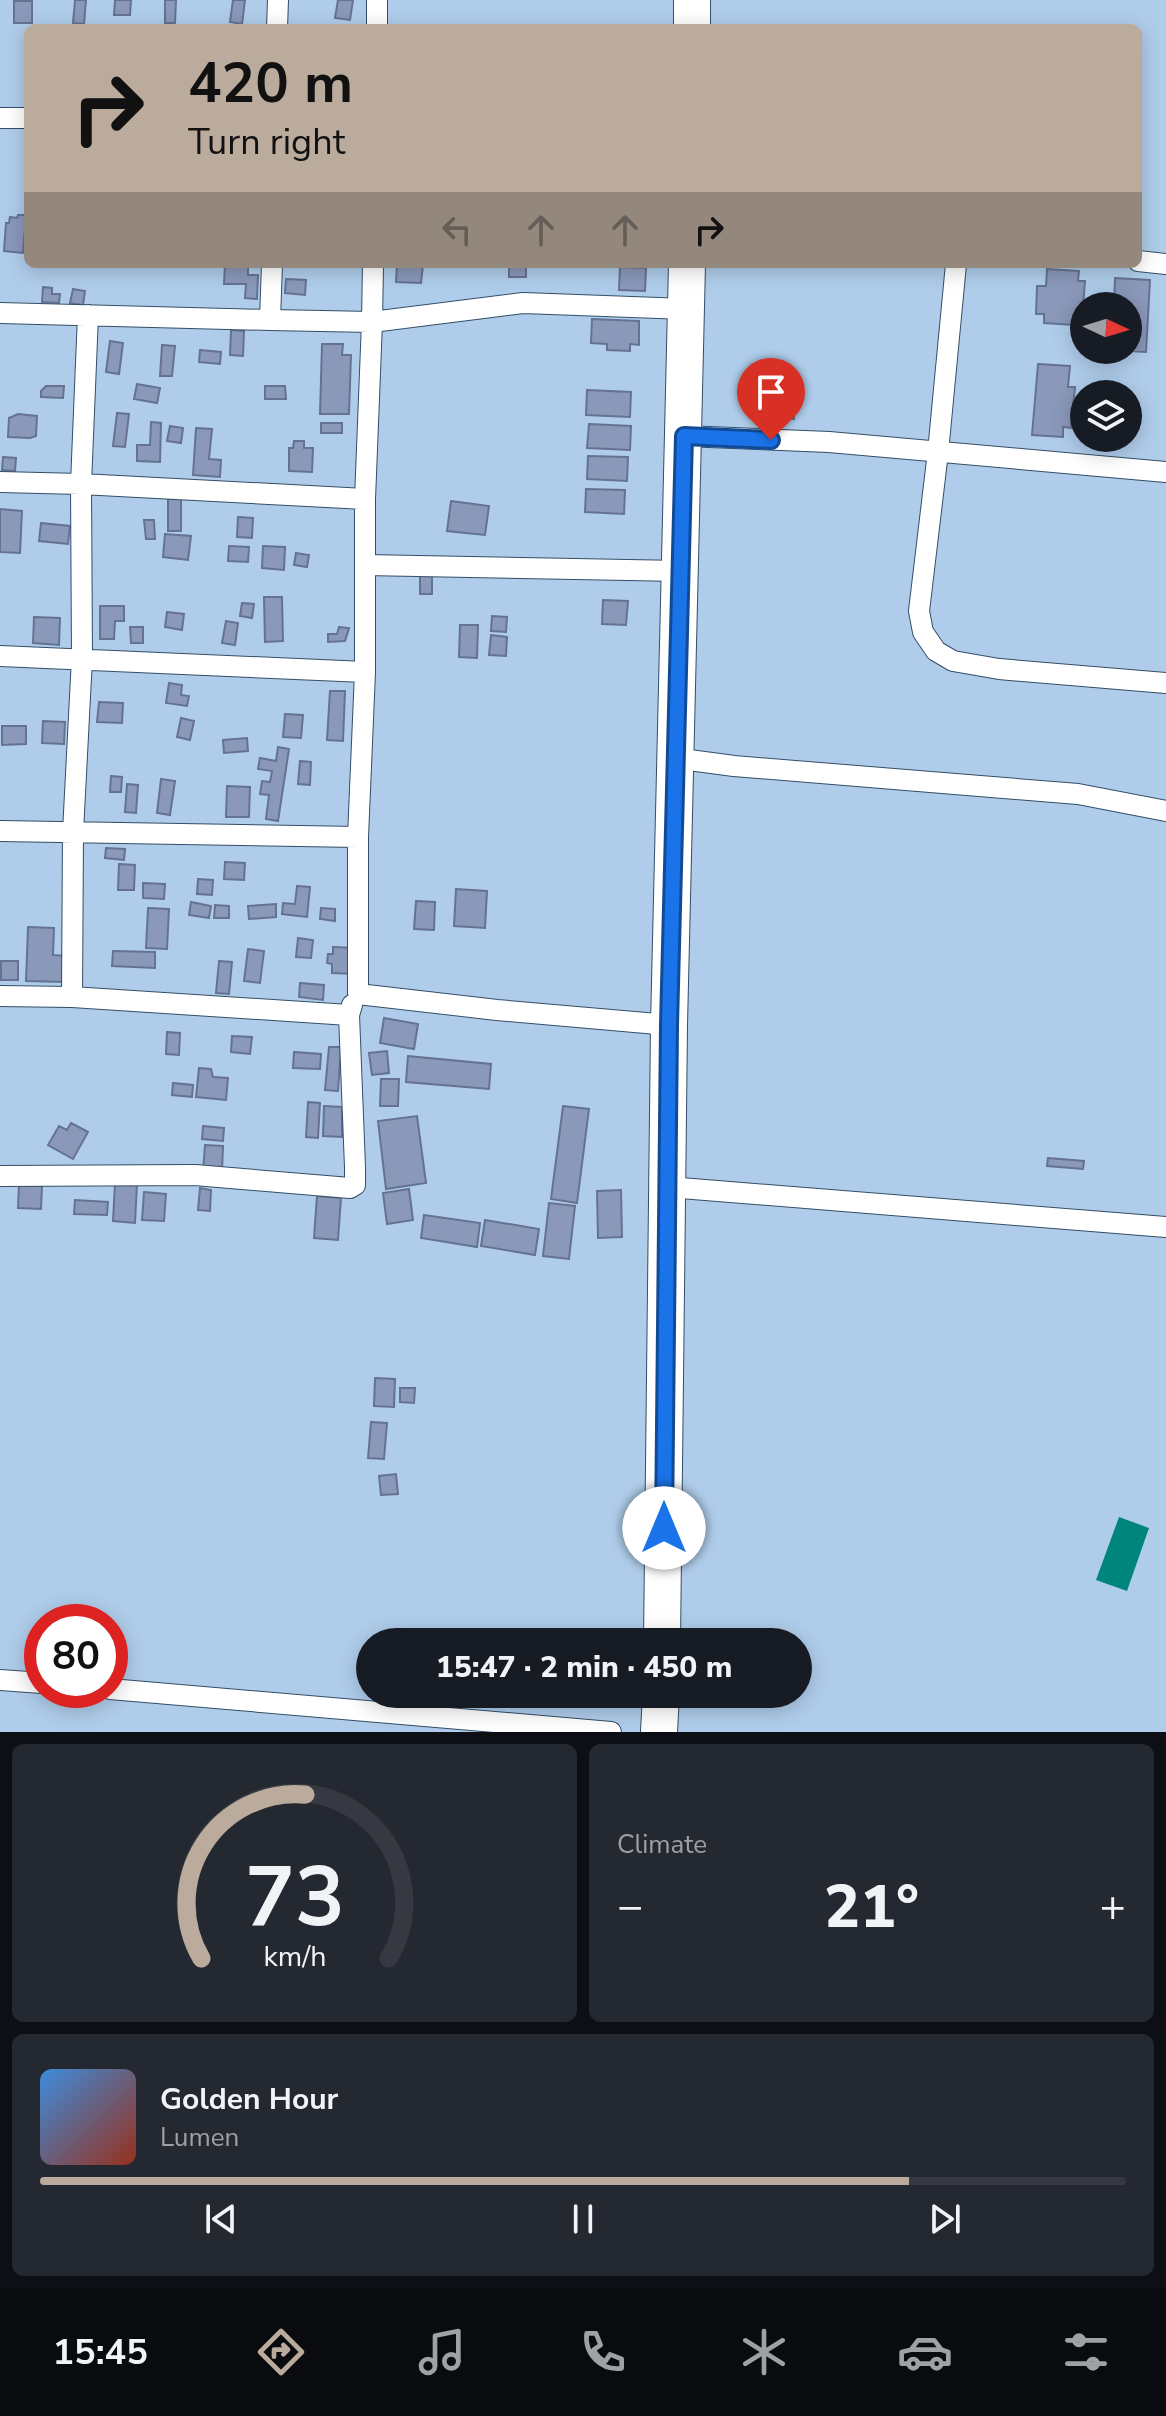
<!DOCTYPE html>
<meta charset="utf-8">
<style>
:root{--surface:#171b24;--page:#242831;--text:#f1f3f6;--muted:#9ea1a6;--line:#363941;--accent:#baab9c}
body{margin:0;font-family:"Nunito Sans",sans-serif;background:var(--page);color:var(--text);height:100vh;display:flex;flex-direction:column;font-size:30px;white-space:nowrap}
*{box-sizing:border-box;margin:0}
p{font-size:26px;color:var(--muted)}
.icon{flex:none;width:44px;height:44px;fill:none;stroke:currentColor;stroke-width:2;stroke-linecap:round;stroke-linejoin:round}
.map{position:relative;height:1732px;overflow:hidden}
.drawer{display:flex;flex-direction:column;gap:12px;padding:12px;background:#0d0f14;flex:1}
.drawer>*{flex:none}
.top-card{position:absolute;left:24px;top:24px;width:1118px;height:244px;border-radius:12px;box-shadow:0 4px 20px #0003;background:#baab9c;color:#111;overflow:hidden}
.needle{width:52px;rotate:94deg}
.tools{position:absolute;left:1070px;top:292px;display:grid;gap:16px}
.tools a{display:grid;place-items:center;width:72px;height:72px;border-radius:50%;background:var(--surface);box-shadow:0 4px 20px #0003;font-size:40px}
.speed{position:absolute;left:24px;top:1604px;display:flex;gap:16px;font-size:40px;font-weight:700;text-align:center}
.speed>*{display:grid;place-content:center;width:104px;height:104px;border-radius:50%;background:var(--surface);box-shadow:0 4px 20px #0003;line-height:1}
.speed .limit{border:12px solid #d22;background:#fff;color:#111}
.pin{position:absolute;display:grid;place-items:center;width:68px;height:68px;color:#fff;margin:-82px -34px;border-radius:50% 50% 50% 0;rotate:-45deg;box-shadow:0 0 8px #0007}
.pin .icon{rotate:45deg}
.me{position:absolute;width:88px;margin:-44px;rotate:0deg;stroke-linejoin:round;filter:drop-shadow(0 0 6px #0008)}
.turn{display:flex;align-items:center;gap:28px;height:168px;padding:0 32px;font-size:36px}
.turn .icon{width:104px;height:104px;stroke-width:2.5}
.turn b{display:block;font-size:56px;line-height:68px}
.lanes{display:flex;align-items:center;height:76px;padding:0 32px;background:#0003;justify-content:center;gap:40px;direction:ltr}
.lanes .off{opacity:.35}
.big{font-size:60px;font-weight:800;line-height:1.1}
.drawer .tile{flex:1;display:flex;flex-direction:column;justify-content:center;gap:12px;min-width:0;padding:0 28px;border-radius:12px;background:var(--page)}
.drawer .dial{align-items:center;gap:0}
.dial svg{height:208px;overflow:visible;fill:none;stroke:var(--line);stroke-width:7;stroke-linecap:round;text-anchor:middle}
.dial text{fill:var(--text);stroke:none}
.song{display:flex;align-items:center;gap:24px}
.cover{width:96px;height:96px;border-radius:12px;background:linear-gradient(135deg,hsl(210 70% 55%),hsl(10 70% 35%))}
.played{height:8px;border-radius:4px;background:linear-gradient(90deg,var(--accent) 80%,var(--line) 80%)}
.keys{display:flex;justify-content:space-around;direction:ltr}
.heat{display:flex;justify-content:space-between;align-items:center;font-size:44px;direction:ltr}
.drawer .tiles{flex:1;display:grid;gap:12px;grid-template-columns:1fr 1fr}
.tile:last-child{grid-column:span 2}
.trip{position:absolute;left:356px;top:1628px;width:456px;height:80px;border-radius:40px;background:var(--surface);box-shadow:0 4px 20px #0003;font-weight:800;line-height:80px;text-align:center}
.tab-bar{display:flex;height:128px;justify-content:space-around;align-items:center;background:#090b0e;color:var(--muted)}
.tab-bar .icon{width:56px;height:56px}
.tab-bar .selected{color:var(--accent)}
.tab-bar b{font-size:36px;color:var(--text)}
.map>svg:first-child{display:block}
</style>
<div class="map">
<svg width="1166" height="1732" viewBox="0 0 1166 1732">
<rect width="100%" height="100%" fill="#afcdeb"/>
<!-- water -->
<path fill="#00857d" d="M 1119,1517 L 1149,1528 L 1127,1591 L 1096,1580 Z"/>
<!-- building -->
<path fill="#8a98ba" stroke="#657292" stroke-width="2" d="M 75,0 L 86,0 L 84,24 L 73,23 Z
M 115,0 L 131,0 L 130,15 L 114,15 Z
M 165,0 L 176,0 L 175,23 L 165,23 Z
M 233,0 L 245,0 L 242,24 L 230,22 Z
M 338,0 L 353,0 L 350,20 L 335,18 Z
M 14,1 L 32,1 L 32,23 L 14,23 Z
M 18,215 L 26,215 L 23,253 L 4,251 L 6,223 L 9,223 L 10,217 L 17,218 Z
M 225,264 L 248,264 L 248,275 L 258,275 L 257,299 L 245,298 L 246,284 L 224,284 Z
M 397,264 L 423,265 L 421,283 L 396,282 Z
M 509,264 L 526,264 L 526,277 L 509,277 Z
M 620,267 L 646,268 L 645,291 L 619,290 Z
M 1047,269 L 1079,271 L 1078,281 L 1085,281 L 1082,319 L 1074,318 L 1074,325 L 1044,323 L 1044,314 L 1036,314 L 1037,286 L 1046,286 Z
M 1115,278 L 1150,280 L 1146,352 L 1111,350 L 1128,350 L 1128,306 L 1114,306 Z
M 286,279 L 306,280 L 305,295 L 285,293 Z
M 43,287 L 52,288 L 52,294 L 60,294 L 59,303 L 42,302 Z
M 73,289 L 85,291 L 83,305 L 70,303 Z
M 592,319 L 639,321 L 639,345 L 630,344 L 630,351 L 607,350 L 607,344 L 591,343 Z
M 231,330 L 244,331 L 243,356 L 230,355 Z
M 110,341 L 123,343 L 119,374 L 106,372 Z
M 322,344 L 343,344 L 342,355 L 351,355 L 349,414 L 320,414 Z
M 162,345 L 175,346 L 172,376 L 160,376 Z
M 200,350 L 221,352 L 220,364 L 199,362 Z
M 1038,364 L 1070,366 L 1068,387 L 1075,387 L 1071,428 L 1063,427 L 1063,437 L 1032,435 Z
M 137,384 L 160,388 L 157,403 L 134,399 Z
M 46,386 L 64,386 L 63,398 L 41,397 L 41,391 Z
M 265,386 L 285,386 L 286,399 L 265,399 Z
M 587,390 L 631,392 L 630,417 L 586,415 Z
M 778,405 L 794,406 L 794,419 L 776,418 Z
M 117,413 L 129,414 L 125,447 L 113,446 Z
M 18,414 L 37,416 L 36,436 L 30,438 L 8,437 L 9,418 Z
M 151,422 L 161,423 L 160,462 L 137,461 L 137,445 L 150,445 Z
M 321,423 L 342,423 L 342,433 L 321,433 Z
M 589,424 L 631,426 L 630,450 L 587,448 Z
M 170,426 L 183,428 L 181,443 L 167,441 Z
M 196,428 L 212,429 L 209,459 L 221,460 L 220,477 L 193,475 Z
M 294,441 L 304,441 L 304,448 L 313,448 L 312,472 L 289,471 L 289,448 L 293,448 Z
M 588,456 L 628,457 L 627,481 L 587,479 Z
M 3,457 L 16,458 L 15,471 L 2,470 Z
M 586,489 L 625,490 L 624,514 L 585,512 Z
M 168,499 L 181,499 L 181,531 L 168,531 Z
M 451,501 L 489,506 L 485,535 L 447,531 Z
M 0,509 L 22,511 L 20,553 L 0,552 Z
M 238,517 L 253,518 L 252,538 L 237,537 Z
M 144,520 L 154,520 L 155,539 L 146,539 Z
M 41,523 L 70,526 L 68,544 L 39,541 Z
M 165,534 L 191,536 L 188,560 L 163,557 Z
M 229,546 L 249,547 L 248,562 L 228,561 Z
M 263,546 L 285,547 L 284,570 L 262,568 Z
M 296,553 L 309,555 L 307,567 L 294,565 Z
M 420,574 L 432,574 L 432,594 L 420,594 Z
M 264,597 L 282,597 L 283,641 L 265,642 Z
M 603,600 L 628,601 L 626,625 L 602,624 Z
M 242,603 L 254,604 L 252,618 L 240,616 Z
M 100,606 L 124,606 L 124,621 L 115,621 L 114,639 L 100,639 Z
M 167,612 L 184,614 L 182,630 L 165,627 Z
M 492,616 L 507,617 L 506,632 L 491,631 Z
M 34,617 L 60,618 L 59,645 L 33,643 Z
M 226,621 L 238,623 L 235,645 L 222,643 Z
M 460,625 L 478,625 L 477,658 L 459,657 Z
M 130,627 L 143,627 L 143,643 L 131,643 Z
M 339,627 L 349,628 L 345,641 L 328,642 L 328,634 L 337,634 Z
M 491,635 L 507,637 L 506,656 L 489,655 Z
M 169,683 L 182,685 L 181,695 L 189,696 L 187,706 L 166,703 Z
M 330,691 L 345,691 L 343,741 L 327,740 Z
M 99,702 L 123,703 L 122,723 L 97,722 Z
M 285,714 L 303,715 L 301,738 L 283,737 Z
M 181,718 L 194,721 L 190,740 L 177,737 Z
M 43,721 L 65,722 L 64,744 L 42,743 Z
M 2,726 L 26,726 L 26,744 L 2,745 Z
M 247,738 L 248,751 L 224,753 L 223,740 Z
M 278,747 L 289,749 L 278,821 L 266,819 L 269,795 L 260,794 L 262,781 L 270,782 L 272,771 L 258,769 L 260,758 L 276,761 Z
M 300,761 L 311,762 L 310,785 L 298,784 Z
M 111,776 L 122,777 L 121,792 L 110,792 Z
M 161,779 L 175,781 L 170,815 L 157,813 Z
M 127,784 L 138,785 L 136,813 L 125,812 Z
M 227,786 L 250,787 L 249,817 L 226,817 Z
M 106,848 L 125,849 L 124,860 L 105,858 Z
M 225,862 L 245,863 L 244,880 L 224,879 Z
M 119,864 L 135,865 L 134,890 L 118,890 Z
M 198,879 L 213,880 L 212,895 L 197,894 Z
M 143,883 L 165,884 L 164,899 L 143,898 Z
M 297,886 L 310,887 L 307,917 L 282,914 L 283,903 L 295,904 Z
M 456,889 L 487,891 L 485,928 L 454,926 Z
M 416,901 L 435,902 L 434,930 L 414,929 Z
M 191,902 L 211,906 L 209,918 L 189,915 Z
M 276,904 L 276,917 L 249,919 L 248,906 Z
M 215,905 L 229,906 L 229,918 L 214,918 Z
M 148,908 L 169,909 L 167,949 L 146,948 Z
M 321,908 L 335,909 L 335,921 L 320,919 Z
M 28,927 L 54,928 L 53,955 L 67,956 L 65,982 L 26,981 Z
M 298,938 L 313,940 L 311,958 L 296,957 Z
M 333,947 L 356,948 L 355,974 L 332,973 L 332,964 L 327,963 L 328,954 L 333,954 Z
M 248,949 L 264,951 L 260,983 L 244,981 Z
M 113,951 L 155,952 L 155,968 L 112,966 Z
M 1,961 L 18,961 L 18,980 L 1,980 Z
M 219,961 L 232,962 L 229,994 L 216,993 Z
M 300,983 L 324,985 L 323,1000 L 299,997 Z
M 384,1018 L 418,1024 L 414,1049 L 380,1043 Z
M 167,1032 L 180,1033 L 179,1055 L 166,1054 Z
M 232,1036 L 252,1037 L 250,1054 L 231,1052 Z
M 329,1047 L 341,1047 L 338,1091 L 325,1090 Z
M 387,1051 L 389,1073 L 372,1075 L 369,1053 Z
M 294,1052 L 321,1054 L 320,1069 L 293,1068 Z
M 408,1056 L 491,1064 L 489,1089 L 406,1082 Z
M 199,1068 L 211,1069 L 213,1077 L 228,1078 L 226,1100 L 196,1097 Z
M 381,1079 L 399,1079 L 398,1106 L 380,1106 Z
M 173,1083 L 193,1085 L 192,1097 L 172,1095 Z
M 308,1102 L 320,1103 L 318,1138 L 306,1137 Z
M 324,1106 L 342,1107 L 342,1137 L 323,1136 Z
M 563,1106 L 589,1109 L 577,1203 L 551,1199 Z
M 417,1116 L 426,1183 L 386,1189 L 378,1121 Z
M 71,1123 L 88,1132 L 73,1159 L 48,1145 L 59,1126 L 67,1130 Z
M 203,1126 L 224,1128 L 223,1141 L 202,1139 Z
M 205,1145 L 223,1146 L 222,1172 L 203,1171 Z
M 1048,1158 L 1084,1161 L 1083,1169 L 1047,1166 Z
M 115,1183 L 137,1184 L 135,1223 L 113,1221 Z
M 19,1185 L 42,1186 L 41,1209 L 18,1208 Z
M 200,1188 L 211,1190 L 210,1211 L 198,1210 Z
M 409,1189 L 413,1220 L 387,1224 L 383,1193 Z
M 621,1190 L 622,1237 L 598,1238 L 597,1191 Z
M 144,1192 L 166,1194 L 164,1221 L 142,1220 Z
M 317,1196 L 341,1198 L 338,1240 L 314,1238 Z
M 75,1200 L 108,1202 L 107,1215 L 74,1214 Z
M 549,1203 L 575,1206 L 569,1259 L 543,1256 Z
M 424,1215 L 480,1223 L 477,1247 L 421,1238 Z
M 485,1220 L 539,1229 L 535,1255 L 481,1246 Z
M 375,1378 L 395,1379 L 394,1407 L 374,1406 Z
M 400,1388 L 415,1388 L 414,1403 L 400,1402 Z
M 371,1422 L 387,1423 L 384,1459 L 368,1458 Z
M 396,1474 L 398,1494 L 381,1495 L 379,1476 Z"/>
<g fill="none" stroke-linecap="round" stroke-linejoin="round">
<!-- street casing -->
<g stroke="#334e67" stroke-width="22">
<path id="street" d="M 277,28 L 278,0
M 377,28 L 377,0
M 0,118 L 28,118
M 1138,261 L 1166,264
M 272,264 L 270,320 L 372,322 L 365,499 L 365,672 L 358,837 L 358,994 L 497,1010 L 669,1025
M 373,264 L 372,322 L 523,303 L 686,309
M 956,264 L 938,452 L 919,611 L 923,632 L 936,651 L 953,661 L 999,669 L 1166,683
M 0,313 L 270,320
M 684,436 L 829,442 L 1166,472
M 0,482 L 81,484 L 365,499
M 365,565 L 681,571
M 0,656 L 365,672
M 674,758 L 734,766 L 1078,794 L 1166,811
M 0,831 L 358,837
M 0,996 L 72,997 L 349,1015 L 352,1005
M 72,997 L 73,832 L 82,658 L 81,484 L 88,315
M 0,1176 L 195,1175 L 350,1188 L 355,1185 L 355,1167 L 349,1015
M 668,1187 L 1166,1227
M 0,1680 L 42,1683
M 110,1689 L 611,1732"/>
</g>
<!-- highway casing -->
<g stroke="#334e67" stroke-width="38">
<path id="highway" d="M 692,28 L 692,0
M 662,1642 L 669,1025 L 687,264
M 659,1732 L 661,1694"/>
</g>
<!-- street -->
<use href="#street" stroke="#fff" stroke-width="20"/>
<!-- highway -->
<use href="#highway" stroke="#fff" stroke-width="36"/>
</g>
<g fill="none" stroke-linecap="round" stroke-linejoin="round">
<!-- route casing -->
<g stroke="#114b97" stroke-width="20">
<path id="route" d="M 664,1528 L 669,1025 L 684,436 L 771,440"/>
</g>
<!-- route -->
<use href="#route" stroke="#1a73e8" stroke-width="14"/>
</g>
</svg>
<div class="tools">
<a><svg class="needle" viewBox="-14 -14 28 28"><path d="M0-13l5 13h-10z" fill="#e53935"/><path d="M0 13l5-13h-10z" fill="#9ea1a6"/></svg></a>
<a><svg class="icon" aria-label="layers" viewBox="0 0 24 24"><path d="M12 4l9 5-9 5-9-5zM3 14l9 5 9-5"/></svg></a>
</div>
<div class="speed"><div class="limit">80</div></div>
<div class="pin" style="left:771px;top:440px;background:#d93025"><svg class="icon" aria-label="arrive" viewBox="0 0 24 24"><path d="M6 21V4h12l-3 4 3 4H6"/></svg></div>
<svg class="me" style="left:664px;top:1528px" viewBox="-20 -20 40 40"><circle r="19" fill="#fff"/><path d="M0-13L10 11 0 6-10 11z" fill="#1a73e8"/></svg>
<div class="trip">15:47 · 2 min · 450 m</div>
<div class="top-card">
<div class="turn"><svg class="icon" aria-label="right" viewBox="0 0 24 24"><path d="M7 20v-9h11M14 6l5 5-5 5"/></svg><div><b>420 m</b>Turn right</div></div>
<div class="lanes"><svg class="icon off" aria-label="left" viewBox="0 0 24 24"><path d="M17 20v-9H6M10 6l-5 5 5 5"/></svg><svg class="icon off" aria-label="ahead" viewBox="0 0 24 24"><path d="M12 20V5M6 11l6-6 6 6"/></svg><svg class="icon off" aria-label="ahead" viewBox="0 0 24 24"><path d="M12 20V5M6 11l6-6 6 6"/></svg><svg class="icon" aria-label="right" viewBox="0 0 24 24"><path d="M7 20v-9h11M14 6l5 5-5 5"/></svg></div>
</div>
</div>
<section class="drawer">
<div class="tiles">
<div class="tile dial"><svg viewBox="0 0 100 80">
<path d="M14 69A42 42 0 1 1 86 69"/>
<path d="M14 69A42 42 0 0 1 54 6" stroke="#baab9c"/>
<text x="50" y="56" font-size="32" font-weight="700">73</text>
<text x="50" y="72" font-size="11">km/h</text>
</svg></div>
<div class="tile"><p>Climate</p>
<div class="heat"><a>−</a><b class="big">21°</b><a>+</a></div>
</div>
<div class="tile">
<div class="song"><i class="cover"></i><div><b>Golden Hour</b><p>Lumen</p></div></div>
<div class="played"></div>
<div class="keys"><svg class="icon" aria-label="previous" viewBox="0 0 24 24"><path d="M18 5L8 12l10 7zM5 5v14"/></svg><svg class="icon" aria-label="pause" viewBox="0 0 24 24"><path d="M8 5v14M16 5v14"/></svg><svg class="icon" aria-label="next" viewBox="0 0 24 24"><path d="M6 5l10 7-10 7zM19 5v14"/></svg></div>
</div>
</div>
</section>
<nav class="tab-bar">
<b>15:45</b>
<svg class="icon selected" aria-label="directions" viewBox="0 0 24 24"><path d="M12 3l9 9-9 9-9-9zM9 14v-3h6M13 9l2 2-2 2"/></svg>
<svg class="icon" aria-label="music" viewBox="0 0 24 24"><path d="M9 18V5l10-2v13"/><circle cx="6" cy="18" r="3"/><circle cx="16" cy="16" r="3"/></svg>
<svg class="icon" aria-label="phone" viewBox="0 0 24 24"><path d="M5 4h4l2 5-3 2q2 4 5 5l2-3 5 2v4C11 20 4 13 5 4z"/></svg>
<svg class="icon" aria-label="climate" viewBox="0 0 24 24"><path d="M12 3v18M4 7l16 10M4 17L20 7"/></svg>
<svg class="icon" aria-label="car" viewBox="0 0 24 24"><path d="M5 17H2v-5l4-1 3-4h7l3 4 3 1v5h-3M9 17h6M6 11h13"/><circle cx="7" cy="17" r="2"/><circle cx="17" cy="17" r="2"/></svg>
<svg class="icon" aria-label="filters" viewBox="0 0 24 24"><path d="M4 7h16M4 17h16"/><circle cx="9" cy="7" r="2"/><circle cx="15" cy="17" r="2"/></svg>
</nav>
